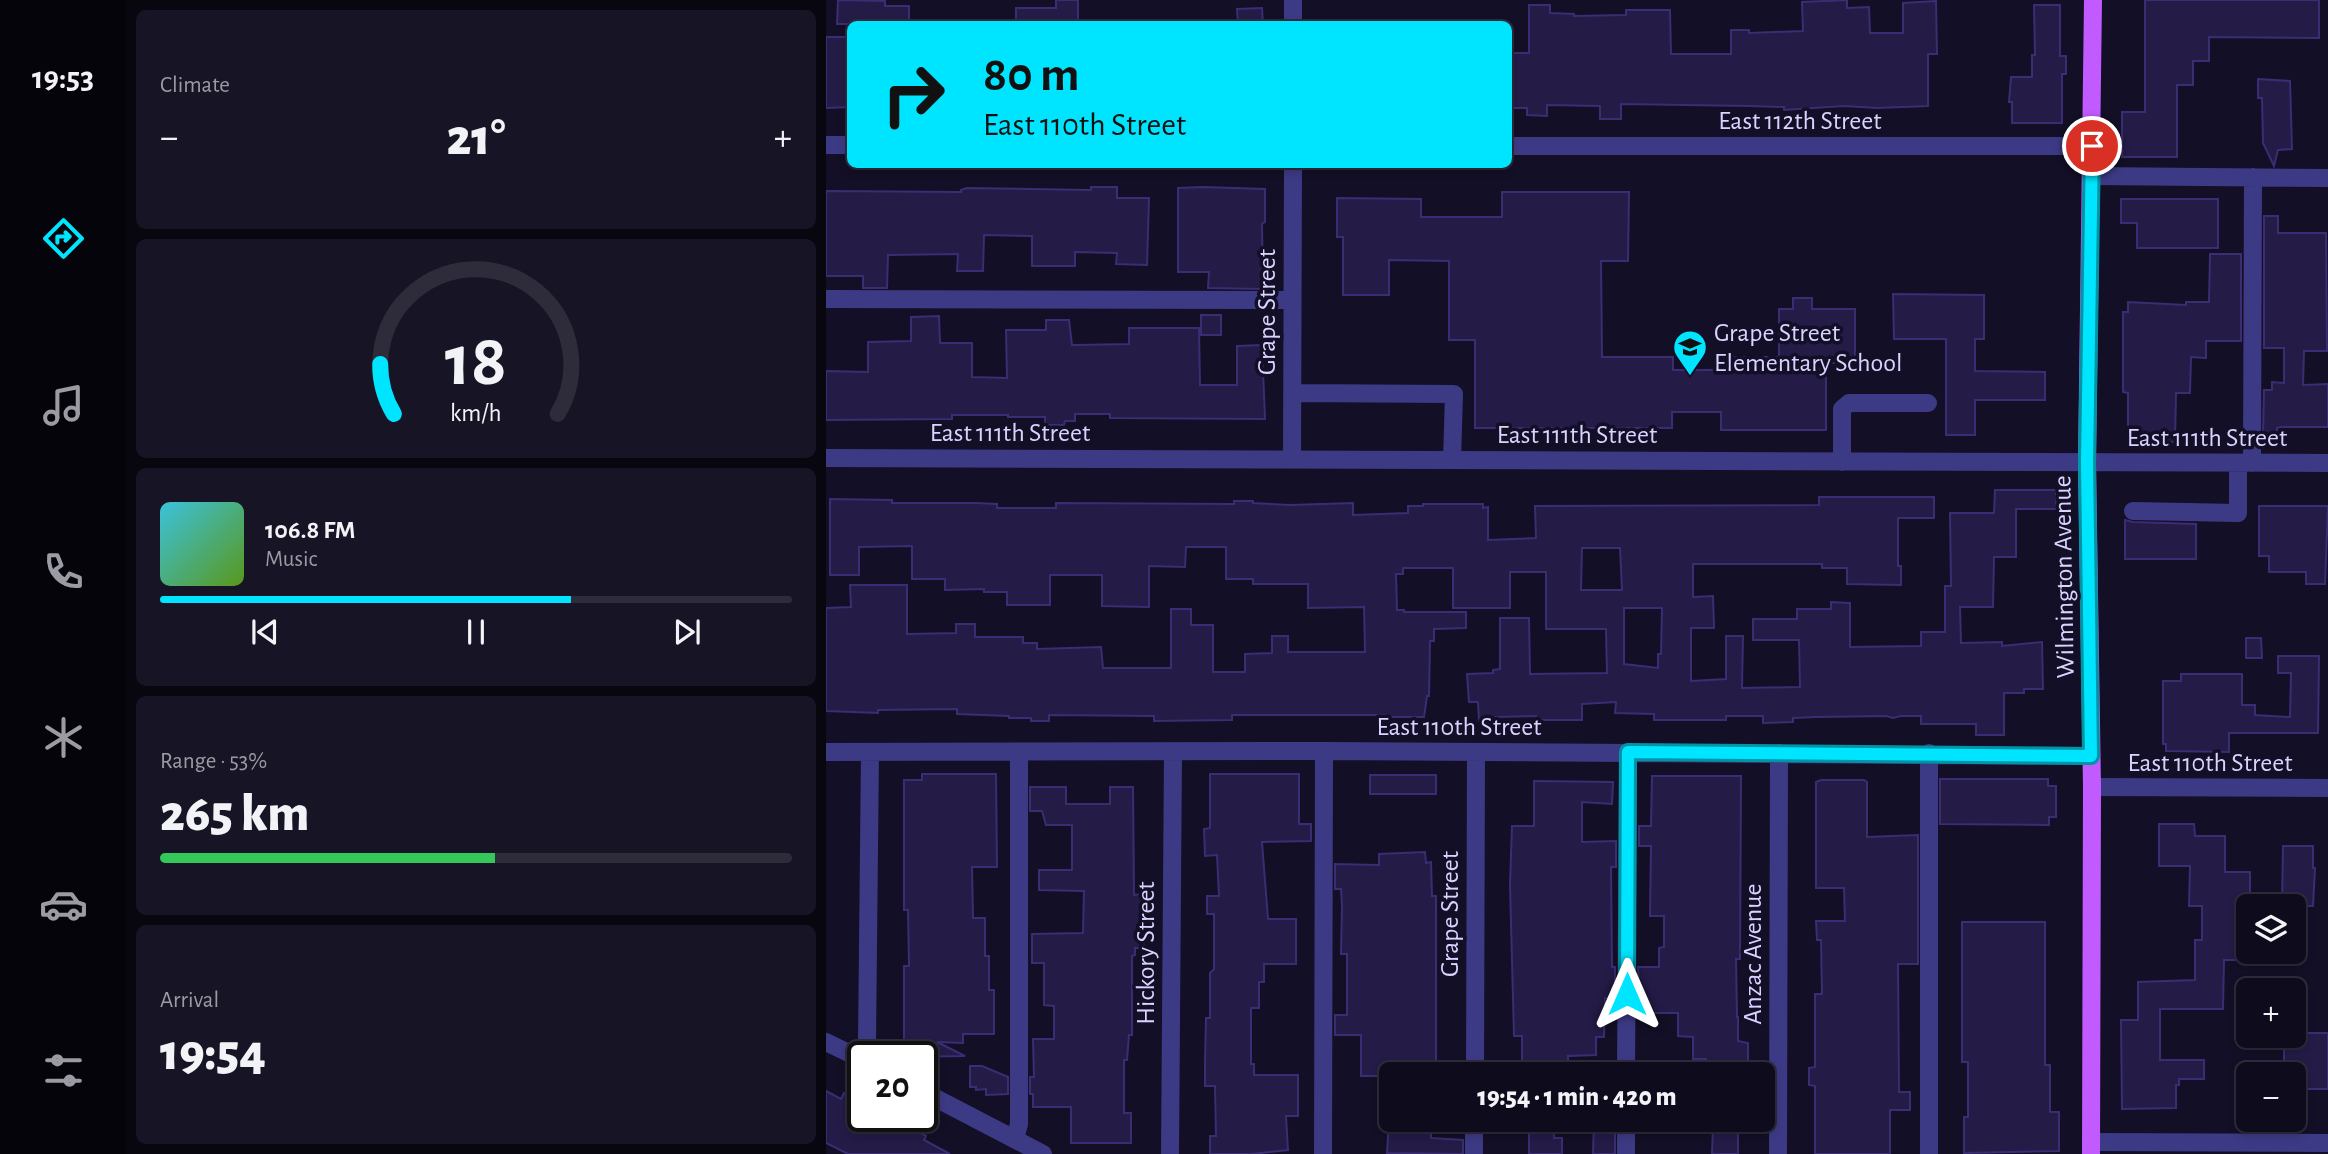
<!DOCTYPE html>
<meta charset="utf-8">
<style>
:root{--surface:#0e0b1c;--page:#171425;--text:#f1f3f6;--muted:#9b9ba3;--line:#2e2b3b;--accent:#00e5ff}
body{margin:0;font-family:"Alegreya Sans",sans-serif;background:var(--page);color:var(--text);height:100vh;display:flex;flex-direction:column;font-size:26px;white-space:nowrap}
*{box-sizing:border-box;margin:0}
p{font-size:23px;color:var(--muted)}
.icon{flex:none;width:38px;height:38px;fill:none;stroke:currentColor;stroke-width:2;stroke-linecap:round;stroke-linejoin:round}
.map{position:relative;flex:1;overflow:hidden}
.sheet{display:flex;flex-direction:column;gap:10px;padding:10px;background:#08060f;width:700px}
.sheet>*{flex:none}
.guide{position:absolute;left:21px;top:21px;width:665px;height:147px;border-radius:10px;box-shadow:0 4px 10px #0003,0 0 0 2px var(--line);background:#00e5ff;color:#111;overflow:hidden}
.fabs{position:absolute;left:1410px;top:894px;display:grid;gap:14px}
.fabs a{display:grid;place-items:center;width:70px;height:70px;border-radius:10px;background:var(--surface);box-shadow:0 4px 10px #0003,0 0 0 2px var(--line);font-size:35px}
.speed{position:absolute;left:21px;top:1041px;display:flex;gap:14px;font-size:35px;font-weight:700;text-align:center}
.speed>*{display:grid;place-content:center;width:91px;height:91px;border-radius:50%;background:var(--surface);box-shadow:0 4px 10px #0003,0 0 0 2px var(--line);line-height:1}
.speed .limit{border:4px solid #111;border-radius:10px;background:#fff;color:#111}
.pin{position:absolute;display:grid;place-items:center;width:60px;height:60px;color:#fff;margin:-30px;border:4px solid #fff;border-radius:50%;box-shadow:0 2px 7px #0007}
.me{position:absolute;width:77px;margin:-38px;rotate:0deg;stroke-linejoin:round;filter:drop-shadow(0 0 5px #0008)}
.turn{display:flex;align-items:center;gap:24px;height:147px;padding:0 21px;font-size:32px}
.turn .icon{width:91px;height:91px;stroke-width:2.5}
.turn b{display:block;font-size:49px;line-height:60px}
.big{font-size:52px;font-weight:800;line-height:1.1}
.sheet .widget{flex:1;display:flex;flex-direction:column;justify-content:center;gap:10px;min-width:0;padding:0 24px;border-radius:10px;background:var(--page)}
.sheet .dial{align-items:center;gap:0}
.dial svg{height:182px;overflow:visible;fill:none;stroke:var(--line);stroke-width:7;stroke-linecap:round;text-anchor:middle}
.dial text{fill:var(--text);stroke:none}
.song{display:flex;align-items:center;gap:21px}
.cover{width:84px;height:84px;border-radius:10px;background:linear-gradient(135deg,hsl(190 70% 55%),hsl(90 70% 35%))}
.played{height:7px;border-radius:4px;background:linear-gradient(90deg,var(--accent) 65%,var(--line) 65%)}
.keys{display:flex;justify-content:space-around;direction:ltr}
.heat{display:flex;justify-content:space-between;align-items:center;font-size:38px;direction:ltr}
.charge{height:10px;border-radius:5px;background:linear-gradient(90deg,#34c759 53%,var(--line) 0)}
.trip{position:absolute;left:553px;top:1062px;width:396px;height:70px;border-radius:10px;background:var(--surface);box-shadow:0 4px 10px #0003,0 0 0 2px var(--line);font-weight:800;line-height:70px;text-align:center}
main{display:flex;flex:1;min-height:0}
.tabs{display:flex;flex-direction:column;width:126px;justify-content:space-around;align-items:center;background:#06040b;color:var(--muted)}
.tabs .icon{width:49px;height:49px}
.tabs .selected{color:var(--accent)}
.tabs b{font-size:32px;color:var(--text)}
.map>svg:first-child{display:block}
</style>
<main>
<nav class="tabs">
<b>19:53</b>
<svg class="icon selected" aria-label="directions" viewBox="0 0 24 24"><path d="M12 3l9 9-9 9-9-9zM9 14v-3h6M13 9l2 2-2 2"/></svg>
<svg class="icon" aria-label="music" viewBox="0 0 24 24"><path d="M9 18V5l10-2v13"/><circle cx="6" cy="18" r="3"/><circle cx="16" cy="16" r="3"/></svg>
<svg class="icon" aria-label="phone" viewBox="0 0 24 24"><path d="M5 4h4l2 5-3 2q2 4 5 5l2-3 5 2v4C11 20 4 13 5 4z"/></svg>
<svg class="icon" aria-label="climate" viewBox="0 0 24 24"><path d="M12 3v18M4 7l16 10M4 17L20 7"/></svg>
<svg class="icon" aria-label="car" viewBox="0 0 24 24"><path d="M5 17H2v-5l4-1 3-4h7l3 4 3 1v5h-3M9 17h6M6 11h13"/><circle cx="7" cy="17" r="2"/><circle cx="17" cy="17" r="2"/></svg>
<svg class="icon" aria-label="filters" viewBox="0 0 24 24"><path d="M4 7h16M4 17h16"/><circle cx="9" cy="7" r="2"/><circle cx="15" cy="17" r="2"/></svg>
</nav>
<section class="sheet">
<div class="widget"><p>Climate</p>
<div class="heat"><a>−</a><b class="big">21°</b><a>+</a></div>
</div>
<div class="widget dial"><svg viewBox="0 0 100 80">
<path d="M14 69A42 42 0 1 1 86 69"/>
<path d="M14 69A42 42 0 0 1 8 47" stroke="#00e5ff"/>
<text x="50" y="56" font-size="32" font-weight="700">18</text>
<text x="50" y="72" font-size="11">km/h</text>
</svg></div>
<div class="widget">
<div class="song"><i class="cover"></i><div><b>106.8 FM</b><p>Music</p></div></div>
<div class="played"></div>
<div class="keys"><svg class="icon" aria-label="previous" viewBox="0 0 24 24"><path d="M18 5L8 12l10 7zM5 5v14"/></svg><svg class="icon" aria-label="pause" viewBox="0 0 24 24"><path d="M8 5v14M16 5v14"/></svg><svg class="icon" aria-label="next" viewBox="0 0 24 24"><path d="M6 5l10 7-10 7zM19 5v14"/></svg></div>
</div>
<div class="widget"><p>Range · 53%</p><b class="big">265 km</b><div class="charge"></div></div>
<div class="widget"><p>Arrival</p><b class="big">19:54</b></div>
</section>
<div class="map">
<svg width="1502" height="1154" viewBox="0 0 1502 1154">
<rect width="100%" height="100%" fill="#130f26"/>
<!-- building -->
<path fill="#241b47" stroke="#3b2d73" stroke-width="2" fill-rule="evenodd" d="M 12,0 L 59,1 L 59,6 L 83,6 L 83,24 L 11,24 Z
M 230,0 L 252,0 L 252,24 L 190,24 L 190,8 L 230,8 Z
M 1021,0 L 1021,8 L 1043,7 L 1044,33 L 1077,33 L 1077,3 L 1110,1 L 1111,54 L 1102,54 L 1102,106 L 1051,108 L 1018,106 L 958,110 L 958,107 L 924,106 L 795,104 L 795,119 L 774,119 L 774,106 L 721,105 L 721,116 L 701,115 L 701,108 L 682,108 L 682,53 L 703,53 L 703,5 L 724,5 L 724,13 L 748,14 L 748,16 L 800,15 L 800,10 L 844,10 L 845,54 L 905,54 L 905,30 L 923,30 L 923,33 L 977,31 L 976,2 Z
M 1319,0 L 1493,0 L 1493,38 L 1383,37 L 1383,61 L 1367,61 L 1367,85 L 1351,85 L 1351,157 L 1296,157 L 1296,112 L 1319,112 Z
M 1208,5 L 1234,5 L 1234,56 L 1240,56 L 1240,74 L 1236,74 L 1236,123 L 1186,123 L 1186,102 L 1183,102 L 1185,77 L 1206,77 L 1206,55 L 1209,55 Z
M 436,8 L 437,24 L 412,24 L 411,9 Z
M 0,37 L 24,37 L 24,107 L 0,108 Z
M 1432,79 L 1464,81 L 1466,149 L 1452,150 L 1448,166 L 1437,143 L 1436,98 L 1432,98 Z
M 265,187 L 291,187 L 291,198 L 323,198 L 321,265 L 290,264 L 291,253 L 249,252 L 249,266 L 206,266 L 206,236 L 158,235 L 157,271 L 131,271 L 132,254 L 62,255 L 61,288 L 37,288 L 37,276 L 0,276 L 0,191 L 135,192 L 135,190 L 141,188 L 265,190 Z
M 377,187 L 439,189 L 439,222 L 436,224 L 437,289 L 382,288 L 383,272 L 352,272 L 352,188 Z
M 676,192 L 803,192 L 802,261 L 775,261 L 776,357 L 847,357 L 847,370 L 895,370 L 895,357 L 953,357 L 953,309 L 967,309 L 967,298 L 986,298 L 986,309 L 1029,309 L 1029,363 L 1000,363 L 1000,430 L 895,430 L 895,412 L 846,412 L 846,428 L 649,428 L 649,340 L 623,340 L 623,261 L 563,260 L 563,295 L 517,295 L 517,237 L 511,237 L 511,198 L 595,199 L 595,217 L 676,217 Z
M 1295,199 L 1392,199 L 1392,248 L 1311,248 L 1311,223 L 1295,223 Z
M 1438,216 L 1452,216 L 1452,233 L 1500,233 L 1501,351 L 1478,351 L 1477,385 L 1502,384 L 1502,427 L 1454,427 L 1451,428 L 1451,434 L 1437,434 L 1438,390 L 1446,390 L 1446,382 L 1458,383 L 1458,348 L 1438,348 Z
M 1384,254 L 1415,254 L 1415,341 L 1380,341 L 1380,358 L 1365,357 L 1364,393 L 1350,393 L 1349,442 L 1339,442 L 1339,446 L 1302,446 L 1302,393 L 1297,392 L 1297,312 L 1302,312 L 1302,302 L 1360,305 L 1360,302 L 1383,302 Z
M 1067,294 L 1158,295 L 1158,339 L 1149,339 L 1149,371 L 1219,372 L 1219,400 L 1149,400 L 1149,435 L 1120,435 L 1120,339 L 1068,339 Z
M 375,315 L 395,315 L 395,335 L 375,335 Z
M 113,316 L 114,343 L 146,343 L 146,377 L 181,378 L 180,330 L 220,330 L 220,320 L 243,320 L 246,345 L 250,345 L 303,344 L 303,328 L 373,328 L 374,385 L 411,385 L 411,346 L 436,345 L 439,419 L 284,418 L 284,414 L 249,414 L 249,421 L 239,421 L 238,425 L 219,425 L 219,417 L 182,417 L 182,415 L 126,415 L 126,419 L 0,420 L 0,371 L 42,372 L 42,342 L 85,341 L 85,317 Z
M 1169,490 L 1230,490 L 1230,509 L 1190,509 L 1190,557 L 1168,557 L 1167,607 L 1134,607 L 1135,643 L 1176,642 L 1176,646 L 1216,642 L 1217,689 L 1198,689 L 1198,693 L 1178,693 L 1178,735 L 1150,735 L 1150,724 L 1095,724 L 1095,716 L 1075,716 L 1067,718 L 1060,716 L 990,717 L 967,718 L 967,722 L 937,723 L 937,716 L 900,716 L 900,720 L 828,720 L 828,714 L 789,713 L 790,702 L 756,704 L 756,720 L 710,720 L 710,716 L 670,717 L 670,721 L 653,721 L 652,702 L 643,702 L 641,674 L 667,673 L 667,670 L 674,669 L 674,618 L 703,618 L 704,674 L 781,673 L 780,629 L 720,629 L 720,572 L 684,572 L 684,608 L 627,608 L 627,568 L 577,568 L 577,574 L 570,574 L 571,610 L 578,610 L 578,612 L 640,612 L 640,628 L 608,629 L 608,641 L 604,641 L 603,696 L 601,696 L 598,717 L 560,717 L 560,715 L 406,715 L 406,720 L 328,721 L 328,716 L 223,715 L 223,721 L 205,721 L 205,718 L 183,718 L 183,716 L 131,714 L 131,709 L 52,710 L 52,713 L 0,711 L 0,608 L 25,607 L 24,585 L 81,585 L 81,634 L 130,633 L 130,624 L 149,624 L 149,637 L 197,637 L 197,643 L 211,643 L 211,649 L 275,647 L 277,668 L 345,668 L 345,609 L 365,609 L 365,625 L 387,625 L 387,672 L 419,672 L 419,654 L 446,653 L 446,636 L 462,636 L 462,652 L 539,652 L 538,607 L 482,608 L 482,584 L 427,584 L 427,579 L 400,579 L 400,547 L 360,547 L 359,567 L 323,566 L 323,607 L 276,606 L 276,575 L 224,575 L 224,605 L 181,605 L 181,592 L 158,592 L 158,589 L 119,590 L 119,579 L 86,579 L 86,546 L 33,547 L 33,575 L 4,575 L 4,499 L 66,500 L 66,503 L 151,503 L 171,504 L 171,508 L 230,508 L 230,503 L 408,504 L 408,501 L 427,501 L 427,503 L 464,505 L 527,503 L 527,515 L 582,513 L 582,506 L 597,506 L 597,504 L 657,504 L 657,508 L 662,507 L 662,540 L 710,538 L 709,506 L 993,505 L 993,497 L 1108,497 L 1108,518 L 1072,518 L 1072,566 L 1075,566 L 1075,585 L 1021,584 L 1021,568 L 996,568 L 996,564 L 867,564 L 867,597 L 887,596 L 888,628 L 865,628 L 865,681 L 900,679 L 900,636 L 917,636 L 916,688 L 974,687 L 973,640 L 927,640 L 927,619 L 971,619 L 971,609 L 1005,609 L 1005,602 L 1024,603 L 1024,647 L 1095,646 L 1095,632 L 1119,632 L 1119,586 L 1125,586 L 1124,513 L 1168,513 ZM 756,548 L 794,548 L 796,590 L 755,590 ZM 798,608 L 836,608 L 835,654 L 832,654 L 832,668 L 798,664 Z
M 1433,506 L 1502,506 L 1499,584 L 1480,584 L 1480,572 L 1443,572 L 1443,556 L 1433,556 Z
M 1299,520 L 1307,522 L 1370,524 L 1370,559 L 1299,559 Z
M 1420,638 L 1435,638 L 1436,658 L 1420,658 Z
M 1452,656 L 1493,656 L 1492,733 L 1403,733 L 1403,752 L 1340,751 L 1340,744 L 1337,744 L 1337,681 L 1355,681 L 1355,674 L 1416,674 L 1416,705 L 1429,705 L 1429,715 L 1464,717 L 1465,673 L 1452,673 Z
M 96,774 L 170,774 L 171,867 L 146,867 L 147,918 L 159,918 L 159,956 L 163,956 L 163,990 L 168,990 L 168,1034 L 137,1034 L 137,1043 L 111,1042 L 139,1056 L 78,1057 L 78,966 L 83,966 L 82,910 L 78,910 L 78,780 L 96,780 Z
M 384,774 L 473,774 L 473,824 L 485,824 L 485,841 L 436,842 L 442,919 L 470,919 L 470,964 L 438,964 L 438,982 L 433,982 L 433,1008 L 425,1008 L 425,1064 L 428,1064 L 428,1075 L 472,1075 L 472,1116 L 460,1116 L 462,1150 L 426,1154 L 384,1154 L 384,1136 L 390,1136 L 389,1086 L 379,1086 L 379,1063 L 380,1018 L 384,1018 L 384,973 L 388,969 L 388,914 L 381,914 L 381,896 L 393,896 L 391,855 L 379,856 L 378,829 L 384,828 Z
M 544,775 L 610,775 L 610,794 L 544,794 Z
M 826,776 L 915,776 L 914,959 L 910,959 L 911,1017 L 912,1017 L 912,1041 L 922,1043 L 922,1074 L 880,1074 L 880,1059 L 867,1059 L 867,1037 L 852,1036 L 852,1013 L 814,1013 L 812,967 L 833,967 L 833,948 L 838,947 L 838,916 L 824,916 L 825,846 L 813,846 L 813,826 L 825,826 Z
M 1114,779 L 1222,779 L 1222,786 L 1230,786 L 1230,817 L 1223,817 L 1223,825 L 1114,824 Z
M 995,780 L 1038,780 L 1041,782 L 1041,837 L 1092,835 L 1092,964 L 1072,964 L 1073,1092 L 1084,1092 L 1084,1110 L 1064,1110 L 1064,1154 L 989,1154 L 989,1086 L 983,1085 L 983,1068 L 989,1067 L 989,994 L 996,994 L 995,940 L 991,940 L 990,921 L 1019,921 L 1018,888 L 990,888 L 990,782 Z
M 708,781 L 787,782 L 786,804 L 756,802 L 756,842 L 790,841 L 790,867 L 785,867 L 786,967 L 789,967 L 789,998 L 779,998 L 778,1037 L 770,1037 L 770,1055 L 742,1056 L 742,1074 L 716,1074 L 713,1064 L 696,1064 L 696,1036 L 688,1036 L 684,885 L 686,826 L 708,826 Z
M 204,787 L 240,787 L 240,804 L 284,804 L 284,787 L 307,787 L 308,895 L 317,894 L 318,948 L 309,948 L 309,955 L 306,956 L 306,1035 L 303,1035 L 301,1060 L 298,1060 L 298,1113 L 305,1113 L 305,1143 L 245,1143 L 245,1107 L 207,1107 L 207,1094 L 204,1094 L 204,1077 L 208,1077 L 207,1039 L 228,1039 L 228,1006 L 218,1005 L 218,963 L 206,963 L 206,934 L 257,933 L 258,891 L 213,890 L 213,870 L 246,870 L 246,825 L 220,825 L 216,811 L 204,811 Z
M 1333,824 L 1368,824 L 1369,836 L 1399,836 L 1399,872 L 1424,872 L 1424,906 L 1410,906 L 1411,960 L 1398,960 L 1397,1009 L 1334,1009 L 1334,1060 L 1378,1060 L 1378,1079 L 1353,1079 L 1353,1085 L 1350,1085 L 1350,1108 L 1296,1109 L 1295,1020 L 1312,1020 L 1312,982 L 1369,980 L 1369,940 L 1376,940 L 1376,906 L 1363,906 L 1364,866 L 1333,866 Z
M 1457,846 L 1487,846 L 1487,868 L 1489,868 L 1487,906 L 1456,906 Z
M 599,852 L 600,863 L 605,862 L 606,896 L 610,896 L 610,1067 L 588,1067 L 588,1072 L 568,1072 L 565,1076 L 535,1076 L 535,1035 L 509,1035 L 509,1015 L 521,1015 L 521,954 L 515,954 L 516,906 L 515,889 L 509,889 L 509,864 L 553,865 L 553,854 Z
M 1136,922 L 1219,922 L 1219,1065 L 1224,1065 L 1224,1112 L 1233,1112 L 1233,1151 L 1138,1153 L 1138,1117 L 1142,1117 L 1142,1062 L 1136,1062 Z
M 1468,1033 L 1502,1033 L 1502,1089 L 1468,1089 L 1468,1074 L 1458,1074 L 1458,1041 L 1468,1041 Z
M 144,1066 L 156,1066 L 182,1077 L 182,1094 L 160,1095 L 160,1089 L 150,1090 L 150,1087 L 144,1087 Z
M 0,1091 L 15,1099 L 18,1093 L 37,1103 L 37,1116 L 59,1116 L 80,1125 L 100,1136 L 98,1140 L 124,1154 L 22,1154 L 0,1143 Z
M 563,1120 L 605,1120 L 605,1138 L 637,1140 L 637,1154 L 561,1153 Z
M 703,1120 L 728,1120 L 728,1138 L 736,1138 L 736,1154 L 703,1154 Z
M 768,1120 L 789,1120 L 789,1154 L 767,1154 Z
M 887,1127 L 912,1127 L 912,1154 L 886,1154 Z"/>
<g fill="none" stroke-linecap="round" stroke-linejoin="round">
<!-- minor -->
<path stroke="#3d3a85" stroke-width="18" d="M 467,24 L 467,0
M 0,145 L 24,145
M 682,146 L 1266,146
M 1266,176 L 1502,178
M 0,299 L 466,300
M 466,393 L 628,394 L 626,460
M 0,458 L 1502,463
M 466,459 L 467,164
M 1016,462 L 1016,409 L 1023,403 L 1102,403
M 1426,463 L 1427,177
M 1307,511 L 1412,513 L 1412,463
M 0,752 L 498,751 L 1265,756
M 1266,787 L 1502,788
M 0,1042 L 37,1060
M 35,1059 L 41,1044 L 44,752
M 649,1074 L 650,753
M 800,1074 L 802,752
M 96,1091 L 217,1154
M 189,1139 L 193,1124 L 193,752
M 1265,1142 L 1502,1143
M 344,1154 L 347,752
M 497,1154 L 498,751
M 648,1154 L 648,1120
M 800,1154 L 800,1120
M 952,1154 L 953,753
M 1103,1154 L 1103,753"/>
<!-- major -->
<path stroke="#c25bff" stroke-width="18" d="M 1265,1154 L 1266,787 L 1261,463 L 1267,0"/>
</g>
<g fill="none" stroke-linecap="round" stroke-linejoin="round">
<!-- route casing -->
<g stroke="#0095a6" stroke-width="18">
<path id="route" d="M 801,994 L 802,752 L 1265,756 L 1261,463 L 1266,146"/>
</g>
<!-- route -->
<use href="#route" stroke="#00e5ff" stroke-width="12"/>
</g>
<!-- icons -->
<defs>
<g id="school-pin" transform="scale(1.75)"><path d="M0 17L-7.5 6A9.5 9.5 0 1 1 7.5 6Z" fill="#00e5ff" stroke="#130f26"/><path d="M0-5L7-2L0 1L-7-2ZM-4 1L0 2.5L4 1V4Q0 6-4 4Z" fill="#111"/></g>
</defs>
<g fill-rule="evenodd">
<use href="#school-pin" x="864" y="347"/>
</g>
<g text-anchor="middle" stroke-width="7" stroke-linejoin="round" paint-order="stroke">
<!-- street labels -->
<g font-size="26" fill="#d9d4ff" stroke="#130f26">
<text x="974" y="129">East 112th Street</text>
<text transform="translate(440 312) rotate(-90)" y="9">Grape Street</text>
<text x="184" y="441">East 111th Street</text>
<text x="751" y="443">East 111th Street</text>
<text x="1381" y="446">East 111th Street</text>
<text transform="translate(1237 577) rotate(-91)" y="9">Wilmington Avenue</text>
<text x="633" y="735">East 110th Street</text>
<text x="1384" y="771">East 110th Street</text>
<text transform="translate(623 914) rotate(-90)" y="9">Grape Street</text>
<text transform="translate(319 953) rotate(-90)" y="9">Hickory Street</text>
<text transform="translate(926 954) rotate(-90)" y="9">Anzac Avenue</text>
</g>
<!-- poi labels -->
<g font-size="26" fill="#d9d4ff" stroke="#130f26" text-anchor="start">
<text x="888" y="341">Grape Street<tspan x="888" dy="30">Elementary School</tspan></text>
</g>
</g>
</svg>
<div class="fabs">
<a><svg class="icon" aria-label="layers" viewBox="0 0 24 24"><path d="M12 4l9 5-9 5-9-5zM3 14l9 5 9-5"/></svg></a>
<a>+</a>
<a>−</a>
</div>
<div class="speed"><div class="limit">20</div></div>
<div class="pin" style="left:1266px;top:146px;background:#d93025"><svg class="icon" aria-label="arrive" viewBox="0 0 24 24"><path d="M6 21V4h12l-3 4 3 4H6"/></svg></div>
<svg class="me" style="left:801px;top:994px" viewBox="-20 -20 40 40"><path d="M0-17L14 15 0 8-14 15z" fill="#00e5ff" stroke="#fff" stroke-width="4"/></svg>
<div class="trip">19:54 · 1 min · 420 m</div>
<div class="guide">
<div class="turn"><svg class="icon" aria-label="right" viewBox="0 0 24 24"><path d="M7 20v-9h11M14 6l5 5-5 5"/></svg><div><b>80 m</b>East 110th Street</div></div>
</div>
</div>
</main>
